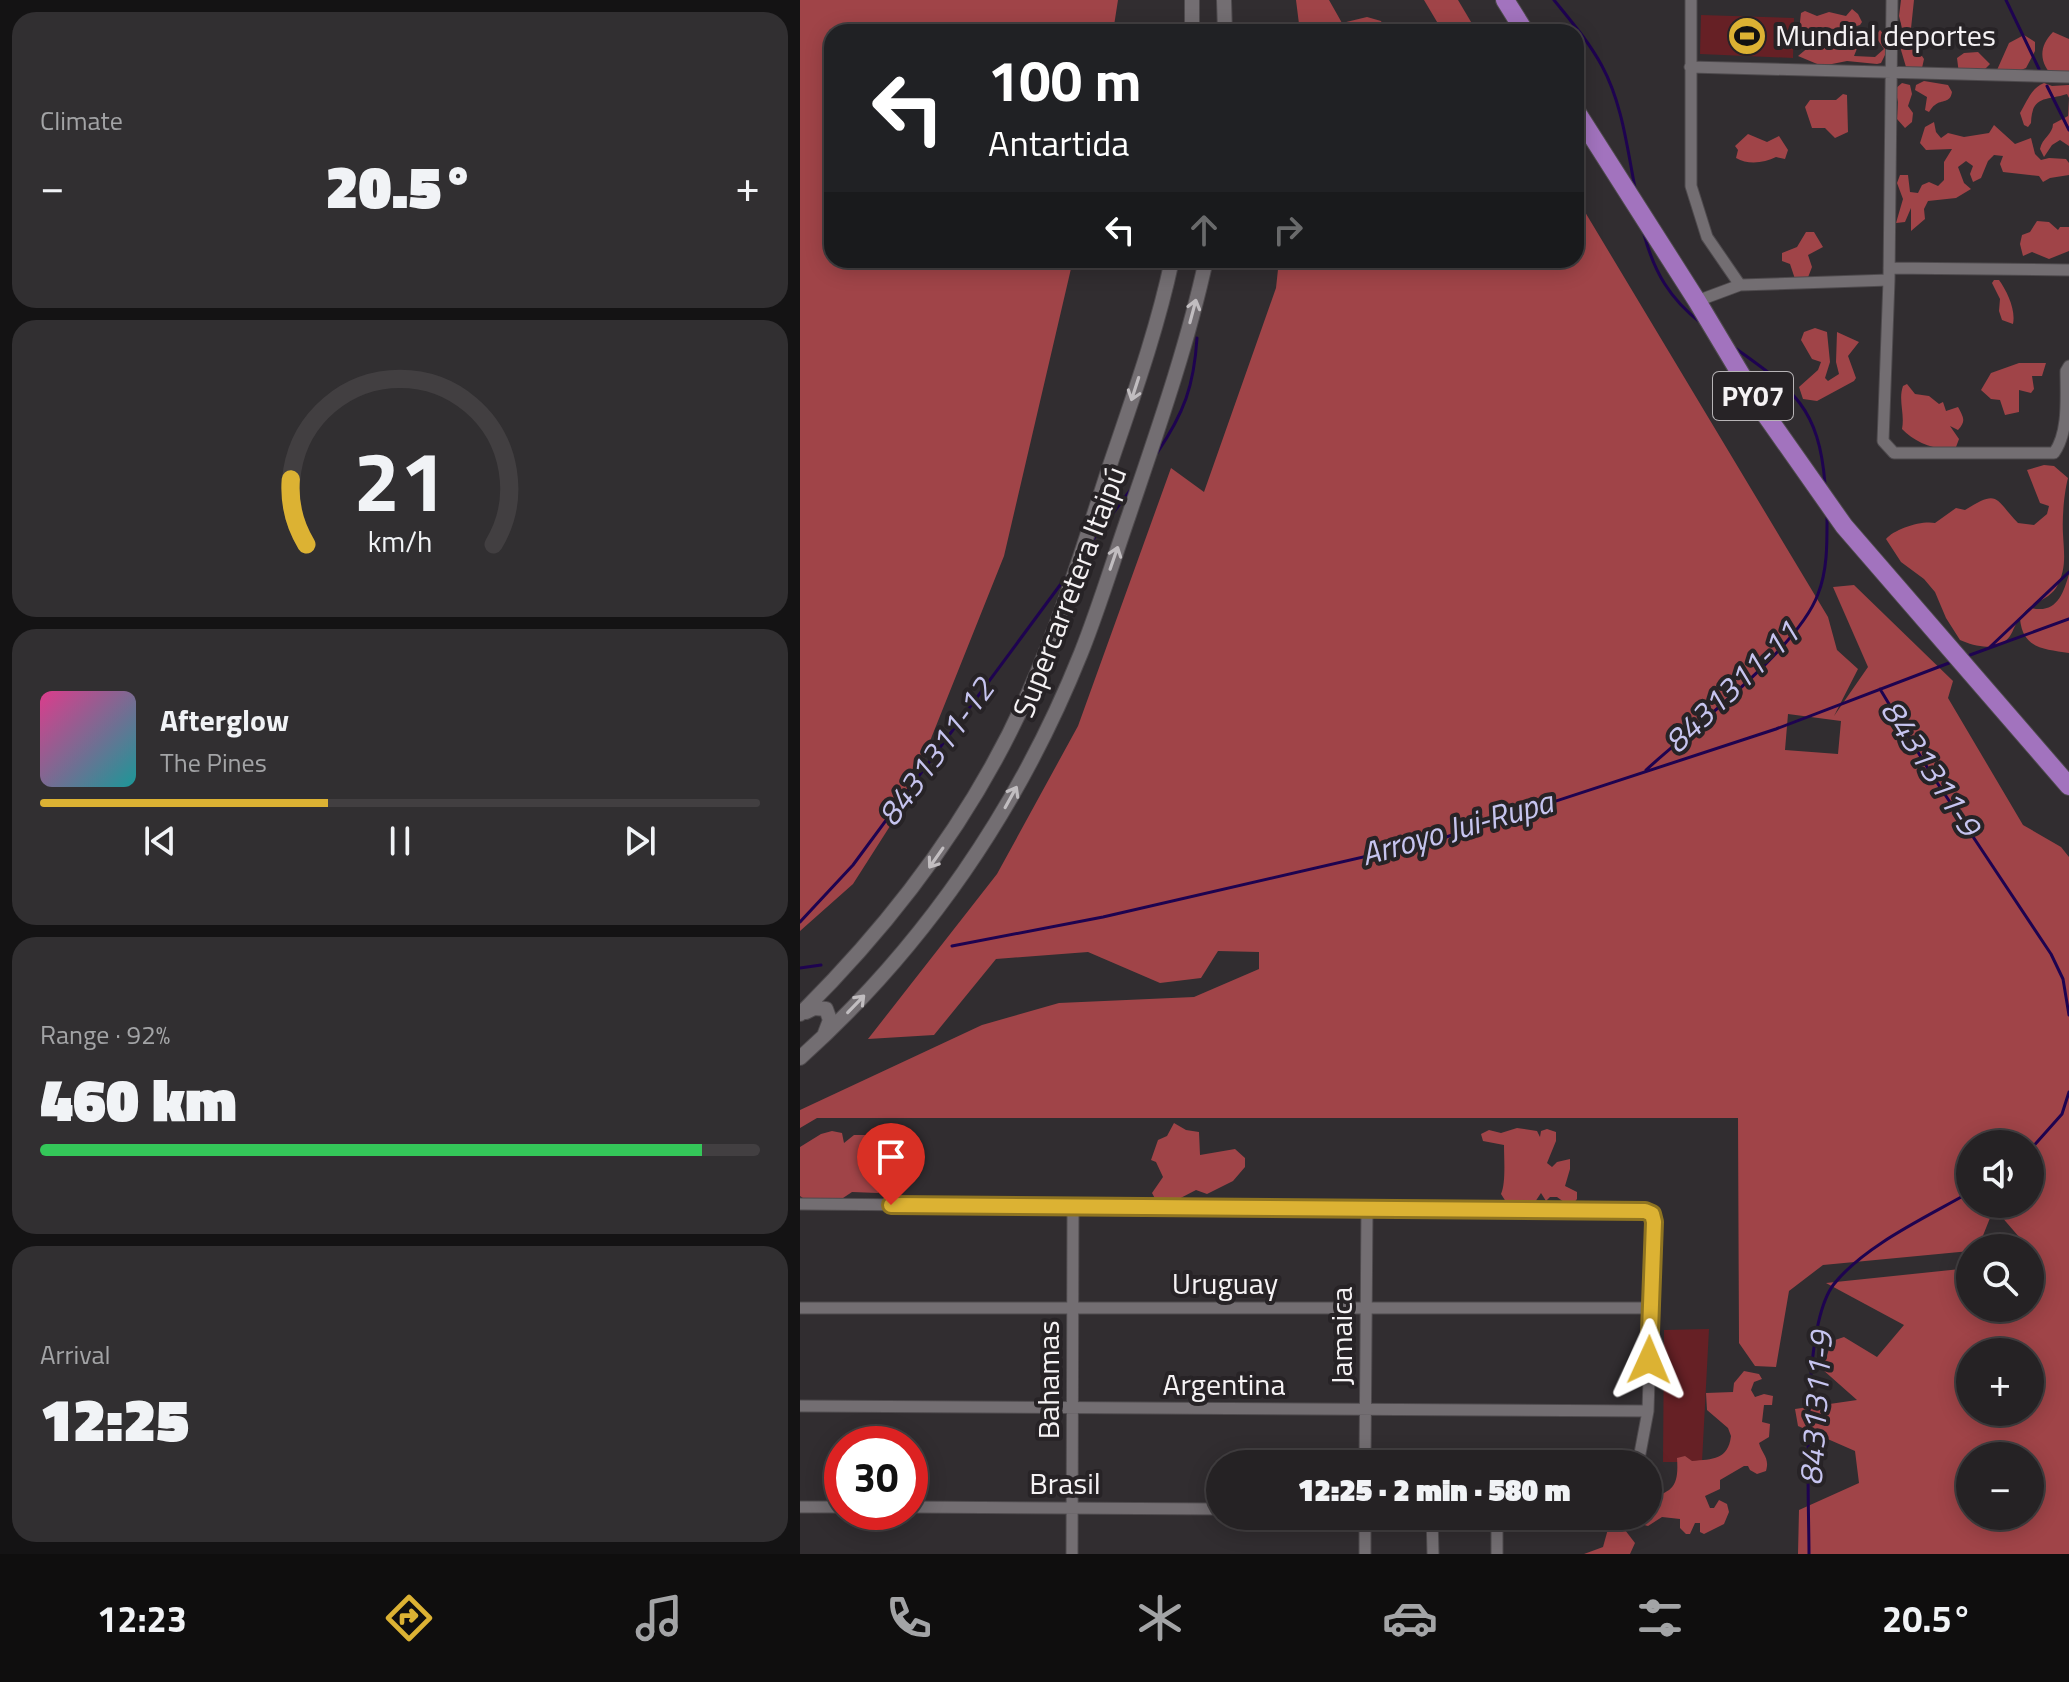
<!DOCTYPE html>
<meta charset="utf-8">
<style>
:root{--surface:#252224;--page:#312f31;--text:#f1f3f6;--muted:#a3a4a6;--line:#423f41;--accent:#dcb233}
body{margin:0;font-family:"Titillium Web",sans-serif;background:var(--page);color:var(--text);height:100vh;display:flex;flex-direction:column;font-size:30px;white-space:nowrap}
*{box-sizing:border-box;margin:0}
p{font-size:26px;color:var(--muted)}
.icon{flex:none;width:44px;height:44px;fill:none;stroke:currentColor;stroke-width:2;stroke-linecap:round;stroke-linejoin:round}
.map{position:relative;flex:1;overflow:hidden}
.drawer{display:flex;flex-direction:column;gap:12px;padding:12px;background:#141314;width:800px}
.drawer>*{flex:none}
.top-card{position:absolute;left:24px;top:24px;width:760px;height:244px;border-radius:24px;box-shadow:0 4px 20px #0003,0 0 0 2px var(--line);background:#202124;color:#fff;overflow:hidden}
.controls{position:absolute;left:1156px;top:1130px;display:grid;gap:16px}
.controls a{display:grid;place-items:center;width:88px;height:88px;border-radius:50%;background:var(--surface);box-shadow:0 4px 20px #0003,0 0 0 2px var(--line);font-size:40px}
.speed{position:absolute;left:24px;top:1426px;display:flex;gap:16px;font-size:40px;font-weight:700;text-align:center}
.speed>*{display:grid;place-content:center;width:104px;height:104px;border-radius:50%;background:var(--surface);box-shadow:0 4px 20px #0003,0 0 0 2px var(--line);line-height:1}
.speed .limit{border:12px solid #d22;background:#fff;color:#111}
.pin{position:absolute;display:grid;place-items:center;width:68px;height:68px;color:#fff;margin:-82px -34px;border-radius:50% 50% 50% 0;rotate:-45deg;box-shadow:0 0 8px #0007}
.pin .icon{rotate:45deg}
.me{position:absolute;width:88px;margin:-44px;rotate:1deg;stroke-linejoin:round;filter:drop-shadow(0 0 6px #0008)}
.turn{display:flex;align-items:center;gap:28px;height:168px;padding:0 32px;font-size:36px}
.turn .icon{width:104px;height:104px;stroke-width:2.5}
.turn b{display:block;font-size:56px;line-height:68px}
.lanes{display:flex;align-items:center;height:76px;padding:0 32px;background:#0003;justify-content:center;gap:40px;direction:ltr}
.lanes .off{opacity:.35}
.big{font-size:60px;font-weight:800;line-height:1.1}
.drawer .card{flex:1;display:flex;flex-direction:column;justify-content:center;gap:12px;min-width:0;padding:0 28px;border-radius:24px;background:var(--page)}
.drawer .dial{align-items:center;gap:0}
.dial svg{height:208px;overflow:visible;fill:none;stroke:var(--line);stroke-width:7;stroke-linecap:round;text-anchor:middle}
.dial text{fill:var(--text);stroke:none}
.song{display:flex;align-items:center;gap:24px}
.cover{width:96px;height:96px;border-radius:12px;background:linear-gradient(135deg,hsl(330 70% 55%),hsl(180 70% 35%))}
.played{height:8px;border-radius:4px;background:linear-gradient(90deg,var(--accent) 40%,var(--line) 40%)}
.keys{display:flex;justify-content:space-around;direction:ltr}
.heat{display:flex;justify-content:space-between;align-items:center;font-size:44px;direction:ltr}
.charge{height:12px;border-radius:6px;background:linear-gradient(90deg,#34c759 92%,var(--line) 0)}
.trip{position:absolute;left:406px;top:1450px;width:456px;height:80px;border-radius:40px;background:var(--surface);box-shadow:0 4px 20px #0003,0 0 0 2px var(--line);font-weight:800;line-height:80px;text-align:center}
.dock{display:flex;height:128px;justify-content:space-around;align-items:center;background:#0f0e0e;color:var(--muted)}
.dock .icon{width:56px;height:56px}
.dock .active{color:var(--accent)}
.dock b{font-size:36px;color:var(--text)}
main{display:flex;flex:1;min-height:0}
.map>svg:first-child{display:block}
</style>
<main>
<section class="drawer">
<div class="card"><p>Climate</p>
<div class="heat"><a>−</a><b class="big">20.5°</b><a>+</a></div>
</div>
<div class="card dial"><svg viewBox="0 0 100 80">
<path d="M14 69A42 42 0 1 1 86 69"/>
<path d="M14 69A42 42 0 0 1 8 44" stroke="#dcb233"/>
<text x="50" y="56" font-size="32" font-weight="700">21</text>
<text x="50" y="72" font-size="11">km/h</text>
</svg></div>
<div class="card">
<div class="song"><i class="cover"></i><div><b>Afterglow</b><p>The Pines</p></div></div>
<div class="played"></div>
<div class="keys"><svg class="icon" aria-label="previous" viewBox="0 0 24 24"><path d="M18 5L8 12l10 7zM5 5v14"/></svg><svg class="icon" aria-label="pause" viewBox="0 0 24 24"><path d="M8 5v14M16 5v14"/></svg><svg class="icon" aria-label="next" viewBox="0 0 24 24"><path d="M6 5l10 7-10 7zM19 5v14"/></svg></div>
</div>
<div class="card"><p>Range · 92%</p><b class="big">460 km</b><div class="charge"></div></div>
<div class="card"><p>Arrival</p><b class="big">12:25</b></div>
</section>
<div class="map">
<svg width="1269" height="1554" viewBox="0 0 1269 1554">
<rect width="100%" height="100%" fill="#312d30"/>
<!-- green -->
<path fill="#662025" d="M 901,15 L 994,18 L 993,58 L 900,54 Z
M 909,1329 L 902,1462 L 863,1462 L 864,1330 Z"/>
<!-- forest -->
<path fill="#a04448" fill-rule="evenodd" d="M 0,0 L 318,0 L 313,32 L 32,32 L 32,260 L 273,260 L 204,556 L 106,801 L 53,884 L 0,931 Z
M 496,0 L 529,0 L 542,23 L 567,17 L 581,21 L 586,32 L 500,32 Z
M 624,0 L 658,0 L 677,32 L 643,32 Z
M 1101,0 L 1114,0 L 1110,38 L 1124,59 L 1122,68 L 1113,72 L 1106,67 L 1101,50 L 1103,32 L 1099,16 Z
M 1052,9 L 1058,14 L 1062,22 L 1060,25 L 1043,30 L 1025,28 L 1005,38 L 999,31 L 1001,13 L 1005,11 L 1017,16 L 1029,12 L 1046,16 Z
M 1080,30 L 1091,43 L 1081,63 L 1077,64 L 1047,61 L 1022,66 L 998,56 L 1028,31 L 1043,39 L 1053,31 L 1057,33 L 1060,41 L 1054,56 L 1075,57 L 1084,49 L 1075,36 Z
M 1253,32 L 1269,39 L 1269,78 L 1255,78 C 1239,64 1238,47 1253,32 Z
M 1224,35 L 1235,42 L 1235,51 L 1226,68 L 1213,73 L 1197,70 L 1209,43 Z
M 1178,52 L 1190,64 L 1184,70 L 1159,74 L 1157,58 L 1164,53 Z
M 1124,81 L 1148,85 L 1152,92 C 1150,104 1142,99 1135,105 C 1133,106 1131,109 1129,112 L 1125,110 L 1127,97 L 1115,90 L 1116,85 Z
M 1102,83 L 1110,85 L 1112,94 L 1108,106 L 1113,113 L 1112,122 L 1105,128 L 1097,119 L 1098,102 L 1095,89 Z
M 1244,83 L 1252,86 L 1269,85 L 1269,146 L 1260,140 L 1252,145 L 1244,157 L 1240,149 C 1242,138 1253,134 1253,124 L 1268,116 L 1269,98 L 1267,94 C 1245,101 1232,95 1231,123 L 1228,127 L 1224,125 L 1220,113 C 1227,102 1231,88 1244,83 Z
M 1043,94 L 1047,95 L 1048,132 L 1035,138 L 1025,128 L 1012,128 L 1005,107 L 1010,100 L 1036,100 Z
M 1134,122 L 1136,132 L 1141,138 L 1148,133 L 1164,137 L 1189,133 L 1194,125 L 1215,144 L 1231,138 L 1235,154 L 1241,160 L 1249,158 L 1266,159 L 1269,163 L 1269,175 L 1250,178 L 1243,182 L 1239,176 L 1203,172 L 1200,164 L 1203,156 L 1194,155 L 1188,161 L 1181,178 L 1173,182 L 1170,174 L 1173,166 L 1166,161 L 1158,167 L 1164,183 L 1171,189 L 1156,198 L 1128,201 L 1124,209 L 1125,219 L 1111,231 L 1111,208 L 1105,222 L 1096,223 L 1103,199 L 1097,183 L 1100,175 L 1108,175 L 1110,192 L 1118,193 L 1122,185 L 1129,182 L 1138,186 L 1144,180 L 1144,162 L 1152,149 L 1126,150 L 1120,143 L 1125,127 Z
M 948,134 L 967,142 L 979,136 L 988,150 L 985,159 L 976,157 C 964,163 948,165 936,158 L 938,150 L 935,146 Z
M 776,197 L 1028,617 L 1037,650 L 1058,669 L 1034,716 L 1068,667 L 1033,587 L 1054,585 L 1153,681 L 1148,698 L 1223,825 L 1261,847 L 1269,857 L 1269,1554 L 998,1554 L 999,1510 L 1059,1483 L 1055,1451 L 998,1426 L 995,1409 L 1057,1400 L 1022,1369 L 1032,1341 L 1044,1337 L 1077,1357 L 1104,1325 L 1026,1283 L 1170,1268 L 1170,1308 L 1230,1308 L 1230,1262 L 1239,1260 L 1194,1208 L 1178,1248 L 1170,1248 L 1170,1251 L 1023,1265 L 989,1291 L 976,1367 L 955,1366 L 939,1343 L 938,1118 L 17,1118 L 0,1128 L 0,1110 L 182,1025 L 259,1003 L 394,997 L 459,969 L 459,952 L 418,951 L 401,978 L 360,983 L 288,952 L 196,959 L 134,1035 L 68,1039 L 197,874 L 278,726 L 371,468 L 404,492 L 476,288 L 479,260 L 776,260 ZM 988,714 L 1041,721 L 1038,754 L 985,750 ZM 1170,1144 L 1230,1144 L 1230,1204 L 1170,1204 ZM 1170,1352 L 1230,1352 L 1230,1412 L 1170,1412 ZM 1170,1456 L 1230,1456 L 1230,1516 L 1170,1516 Z
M 1237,221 L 1249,222 L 1258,230 L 1260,227 L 1269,227 L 1269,251 L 1249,259 L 1232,252 L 1223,256 L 1220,244 L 1222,235 L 1230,232 Z
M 1006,232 L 1014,232 L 1023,247 L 1008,255 L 1012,267 L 1007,280 L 995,279 L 990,264 L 982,261 L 982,253 L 997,247 Z
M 1194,280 L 1199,280 C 1207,291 1216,310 1213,324 L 1202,320 L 1199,311 L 1200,299 L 1192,283 Z
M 1015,328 L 1027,332 L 1030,362 L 1025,378 L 1028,381 L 1039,374 L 1036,362 L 1037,332 L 1059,342 L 1048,356 L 1056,378 L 1054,381 L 1017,401 L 1003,399 L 999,387 L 1018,370 L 1021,362 L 1012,359 L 1001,340 L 1004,332 Z
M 1219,363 L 1246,363 L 1242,376 L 1232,376 L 1234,389 L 1231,393 L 1219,390 L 1219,412 L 1205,415 L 1200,400 L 1191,399 L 1181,390 L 1191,373 Z
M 1107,384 L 1115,394 L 1129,396 L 1139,404 L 1143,402 L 1146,411 L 1158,407 C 1164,418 1166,421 1158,430 L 1150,426 L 1159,439 L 1156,447 C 1138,452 1115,443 1102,429 C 1105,414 1098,400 1103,386 Z
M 1244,465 L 1254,466 L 1268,478 C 1264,493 1262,518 1263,534 C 1264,554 1267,569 1256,588 C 1248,600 1232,602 1223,614 L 1231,608 C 1256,614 1263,595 1269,574 L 1269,653 C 1244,649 1223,649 1220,619 C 1214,625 1214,630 1210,636 C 1198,652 1176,647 1160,640 L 1146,618 L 1135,592 L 1124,579 L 1101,562 L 1086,539 C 1094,529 1122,520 1135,523 L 1156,508 L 1165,510 C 1199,489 1194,498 1218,523 L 1234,525 L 1247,514 L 1249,506 L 1240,503 L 1227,470 Z
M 374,1123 L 386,1130 L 399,1132 L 400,1155 L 435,1149 L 445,1158 L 445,1167 L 433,1181 L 407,1194 L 396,1190 L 369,1204 L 359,1206 L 352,1193 L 363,1177 L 356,1162 L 351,1160 L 358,1140 L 367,1136 Z
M 717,1128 L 737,1131 L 740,1137 L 741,1131 L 747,1129 L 756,1132 L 756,1141 L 747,1163 L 752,1167 L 757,1162 L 770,1159 L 770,1169 L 765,1186 L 777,1192 L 777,1199 L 772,1205 L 768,1205 L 757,1197 L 750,1197 L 746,1201 L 741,1193 L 733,1205 L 725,1208 L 716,1203 L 708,1205 L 701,1194 C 706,1183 704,1158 704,1145 L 683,1141 L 681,1134 L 689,1130 L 701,1133 Z
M 32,1131 L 42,1133 L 44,1143 L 54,1135 L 69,1135 L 71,1156 L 84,1186 L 78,1193 L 52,1192 L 34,1204 L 10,1203 L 0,1196 L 0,1147 L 21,1134 Z
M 944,1371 L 959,1374 L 962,1379 L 954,1382 L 951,1390 L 955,1397 L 964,1394 L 973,1396 L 972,1405 L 964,1405 L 962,1422 L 970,1424 L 969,1437 L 959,1443 C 962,1454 970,1458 966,1471 L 957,1474 L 950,1470 L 948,1466 L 944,1466 L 920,1480 L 920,1489 L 905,1496 L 910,1508 L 914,1508 L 919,1500 L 927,1504 L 929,1512 L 924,1524 L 904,1534 L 900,1532 L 900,1523 L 895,1523 L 890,1534 L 886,1534 L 880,1528 L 880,1519 L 862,1517 L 848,1526 L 833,1522 L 825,1530 L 835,1543 L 830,1554 L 784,1554 L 803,1547 L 808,1529 L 817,1516 L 848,1516 L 848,1498 C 873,1492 879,1486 877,1458 L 885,1456 L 892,1461 C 913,1459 928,1460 931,1436 L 928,1428 L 907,1410 L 906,1393 L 933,1392 L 934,1383 Z"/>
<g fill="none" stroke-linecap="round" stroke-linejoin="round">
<!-- stream -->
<path stroke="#1e0350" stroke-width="3" d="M 754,0 C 771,21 789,42 802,66 C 822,103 827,147 835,188
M 1206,0 L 1239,69
M 1247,86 L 1269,130
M 844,234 C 854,272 870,299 901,323
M 935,348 C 994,390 1019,408 1025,484
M 357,453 C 384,413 394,386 397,338
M 291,542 L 332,488
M 1190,647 L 1269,572
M 1170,655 L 1269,619
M 1080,689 L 1130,772 L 1251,954 L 1263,979 L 1269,1015
M 846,770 C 892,728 998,649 1018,594 C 1028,569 1027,540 1027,514
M 0,922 L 53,865 L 266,577
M 152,946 L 303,917 L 637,840 L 976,729 L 1149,663
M 0,968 L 21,965
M 1230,1150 L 1262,1114 L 1269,1092
M 1009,1554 C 1009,1495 1000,1327 1034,1284 C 1065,1245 1127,1217 1170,1192"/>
<!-- minor casing -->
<g stroke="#4e4a4d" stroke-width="13">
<path id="minor" d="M 891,0 L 891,186 L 907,237 L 940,285
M 1092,0 L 1089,280 L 1083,441 L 1094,453 L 1254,453 C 1269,432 1266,398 1266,371 L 1269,366
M 890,67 L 1269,77
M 1089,268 L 1269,270
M 897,301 L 940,285 L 1089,280
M 0,1204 L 845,1211 L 852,1214 L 854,1222 L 848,1411 L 838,1464
M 0,1308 L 850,1308
M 0,1406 L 848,1411
M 565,1464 L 567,1209
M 0,1507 L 42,1507
M 110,1507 L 420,1509
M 632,1516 L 633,1554
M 697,1516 L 697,1554
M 272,1554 L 273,1206
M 565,1554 L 565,1516"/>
</g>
<!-- tertiary casing -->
<g stroke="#4e4a4d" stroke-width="16">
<path id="tertiary" d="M 392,0 L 392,32
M 424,0 L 425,32
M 6,1012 L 14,1008 L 26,1009 L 30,1020 L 25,1033
M 0,1014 C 94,921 173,817 227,696 C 260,623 284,545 309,468 C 332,400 357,331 372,260
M 0,1058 C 124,947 219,808 281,653 C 299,608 313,561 329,515 C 357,432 387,347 406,260"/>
</g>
<!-- trunk casing -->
<g stroke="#4e4a4d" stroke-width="20">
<path id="trunk" d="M 705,0 L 725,32
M 776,111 L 897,301 L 961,408 L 1044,526 L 1269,786"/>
</g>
<!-- minor -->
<use href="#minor" stroke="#736e72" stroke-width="11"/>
<!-- tertiary -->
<use href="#tertiary" stroke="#736e72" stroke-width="14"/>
<!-- trunk -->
<use href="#trunk" stroke="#a273be" stroke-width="18"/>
</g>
<!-- one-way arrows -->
<defs><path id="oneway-shaft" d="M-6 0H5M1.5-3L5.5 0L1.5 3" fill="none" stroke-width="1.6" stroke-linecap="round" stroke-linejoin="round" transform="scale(2)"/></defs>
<g stroke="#c1bdc0">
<use href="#oneway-shaft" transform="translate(393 311) rotate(-75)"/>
<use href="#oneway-shaft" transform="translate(335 389) rotate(108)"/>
<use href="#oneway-shaft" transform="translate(314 558) rotate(-71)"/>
<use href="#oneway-shaft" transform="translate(211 797) rotate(-61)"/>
<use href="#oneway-shaft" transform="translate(136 858) rotate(125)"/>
<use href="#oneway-shaft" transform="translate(56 1004) rotate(-46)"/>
</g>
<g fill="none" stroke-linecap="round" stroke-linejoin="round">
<!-- route casing -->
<g stroke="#8f7421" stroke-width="20">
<path id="route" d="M 91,1205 L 845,1211 L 852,1214 L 854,1222 L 849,1360"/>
</g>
<!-- route -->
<use href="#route" stroke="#dcb233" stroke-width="14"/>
</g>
<!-- icons -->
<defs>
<g id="stadium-disc" transform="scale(2)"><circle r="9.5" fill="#dcb233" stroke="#272326"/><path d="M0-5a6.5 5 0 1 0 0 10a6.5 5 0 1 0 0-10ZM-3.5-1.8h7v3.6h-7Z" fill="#111"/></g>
</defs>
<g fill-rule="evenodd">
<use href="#stadium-disc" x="947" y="36"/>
</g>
<g text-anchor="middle" stroke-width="8" stroke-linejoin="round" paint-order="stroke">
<!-- shield labels -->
<rect fill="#272326" stroke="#b7b4b6" stroke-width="2" x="913" y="372" width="80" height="48" rx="6"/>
<g font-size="28" font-weight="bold" fill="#f5f2f4">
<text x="953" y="406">PY07</text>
</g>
<!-- poi labels -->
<g font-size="30" fill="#f5f2f4" stroke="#272326" text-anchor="start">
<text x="975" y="46">Mundial deportes</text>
</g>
<!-- street labels -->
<g font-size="30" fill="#f5f2f4" stroke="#272326">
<text transform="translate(270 592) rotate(-69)" y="10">Supercarretera Itaipú</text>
<text x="425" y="1294">Uruguay</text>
<text transform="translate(542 1336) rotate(-90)" y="10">Jamaica</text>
<text transform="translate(249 1380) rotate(-90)" y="10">Bahamas</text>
<text x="424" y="1395">Argentina</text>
<text x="265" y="1494">Brasil</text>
</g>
<!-- water labels -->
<g font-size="32" font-style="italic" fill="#c6c4ef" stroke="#272326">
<text transform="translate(932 687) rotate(-44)" y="11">8431311-11</text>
<text transform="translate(136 752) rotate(-54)" y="11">8431311-12</text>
<text transform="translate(1131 768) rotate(57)" y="11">8431311-9</text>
<text transform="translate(657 828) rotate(-16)" y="11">Arroyo Jui-Rupa</text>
<text transform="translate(1016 1408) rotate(-86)" y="11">8431311-9</text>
</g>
</g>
</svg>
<div class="controls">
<a><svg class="icon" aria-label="sound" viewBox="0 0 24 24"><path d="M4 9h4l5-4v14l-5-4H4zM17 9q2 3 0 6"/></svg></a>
<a><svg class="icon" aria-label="search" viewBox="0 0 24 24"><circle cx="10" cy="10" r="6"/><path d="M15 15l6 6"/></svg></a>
<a>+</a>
<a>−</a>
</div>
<div class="speed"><div class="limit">30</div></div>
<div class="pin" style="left:91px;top:1205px;background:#d93025"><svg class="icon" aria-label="arrive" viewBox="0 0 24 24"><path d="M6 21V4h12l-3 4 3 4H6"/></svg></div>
<svg class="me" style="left:849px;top:1360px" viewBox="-20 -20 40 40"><path d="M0-17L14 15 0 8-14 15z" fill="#dcb233" stroke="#fff" stroke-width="4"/></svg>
<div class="trip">12:25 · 2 min · 580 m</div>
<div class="top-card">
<div class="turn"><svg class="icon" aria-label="left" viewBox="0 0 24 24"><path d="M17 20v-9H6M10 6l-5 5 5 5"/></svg><div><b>100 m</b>Antartida</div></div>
<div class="lanes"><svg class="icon" aria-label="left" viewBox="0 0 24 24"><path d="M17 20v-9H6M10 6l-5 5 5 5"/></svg><svg class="icon off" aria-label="ahead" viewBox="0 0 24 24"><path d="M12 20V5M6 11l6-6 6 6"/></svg><svg class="icon off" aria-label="right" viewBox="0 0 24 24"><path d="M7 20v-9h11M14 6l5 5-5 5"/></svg></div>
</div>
</div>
</main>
<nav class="dock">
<b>12:23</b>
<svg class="icon active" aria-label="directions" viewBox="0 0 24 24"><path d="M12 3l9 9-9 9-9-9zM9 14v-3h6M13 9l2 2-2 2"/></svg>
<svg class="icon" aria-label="music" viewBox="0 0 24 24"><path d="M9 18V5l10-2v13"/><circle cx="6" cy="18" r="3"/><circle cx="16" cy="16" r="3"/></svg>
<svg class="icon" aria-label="phone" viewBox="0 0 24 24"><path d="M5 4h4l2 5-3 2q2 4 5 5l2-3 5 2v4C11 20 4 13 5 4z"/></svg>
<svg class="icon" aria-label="climate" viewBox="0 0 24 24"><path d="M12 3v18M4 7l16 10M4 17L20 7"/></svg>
<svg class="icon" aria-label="car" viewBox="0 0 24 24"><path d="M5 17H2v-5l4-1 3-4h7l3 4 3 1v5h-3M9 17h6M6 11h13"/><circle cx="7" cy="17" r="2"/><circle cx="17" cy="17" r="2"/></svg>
<svg class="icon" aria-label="filters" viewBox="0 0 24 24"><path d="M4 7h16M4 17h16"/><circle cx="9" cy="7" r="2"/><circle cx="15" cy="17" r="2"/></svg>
<b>20.5°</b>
</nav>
